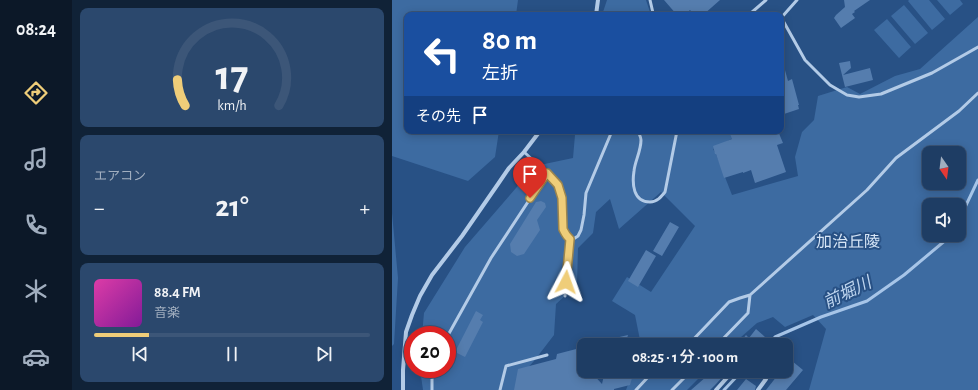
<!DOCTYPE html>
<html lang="ja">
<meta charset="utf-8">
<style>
:root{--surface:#1e3d64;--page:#2b486d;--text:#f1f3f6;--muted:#a1aebf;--line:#3c5678;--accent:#efcd79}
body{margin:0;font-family:"Alegreya Sans","Noto Sans JP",sans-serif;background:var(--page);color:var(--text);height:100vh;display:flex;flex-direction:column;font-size:15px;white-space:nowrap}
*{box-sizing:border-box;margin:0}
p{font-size:13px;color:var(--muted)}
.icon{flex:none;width:22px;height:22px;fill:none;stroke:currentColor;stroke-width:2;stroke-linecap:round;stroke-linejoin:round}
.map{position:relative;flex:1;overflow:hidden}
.side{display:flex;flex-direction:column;gap:8px;padding:8px;background:#102237;width:320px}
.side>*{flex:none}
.guide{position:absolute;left:12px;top:12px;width:380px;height:122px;border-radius:8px;box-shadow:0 2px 10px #0003,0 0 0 1px var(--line);background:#1a4fa0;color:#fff;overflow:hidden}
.needle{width:26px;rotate:166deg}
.tools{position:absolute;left:530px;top:146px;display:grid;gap:8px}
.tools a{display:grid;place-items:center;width:44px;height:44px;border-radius:8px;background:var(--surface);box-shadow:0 2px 10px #0003,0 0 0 1px var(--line);font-size:20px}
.speed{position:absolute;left:12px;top:326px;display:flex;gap:8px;font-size:20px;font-weight:700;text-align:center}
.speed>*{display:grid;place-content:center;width:52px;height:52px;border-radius:50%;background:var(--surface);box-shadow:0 2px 10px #0003,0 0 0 1px var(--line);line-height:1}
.speed .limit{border:6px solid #d22;background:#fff;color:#111}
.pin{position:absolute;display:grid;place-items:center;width:34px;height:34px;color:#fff;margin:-41px -17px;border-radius:50% 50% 50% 0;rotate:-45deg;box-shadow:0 0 4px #0007}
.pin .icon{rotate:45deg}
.me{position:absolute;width:44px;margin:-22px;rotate:4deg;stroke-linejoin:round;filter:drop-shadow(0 0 3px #0008)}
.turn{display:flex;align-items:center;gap:14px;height:84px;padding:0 12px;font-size:18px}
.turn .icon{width:52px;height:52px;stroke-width:2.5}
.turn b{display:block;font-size:28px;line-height:34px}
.then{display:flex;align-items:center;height:38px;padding:0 12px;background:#0003;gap:8px;font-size:15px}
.big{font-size:30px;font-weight:600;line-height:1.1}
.side .tile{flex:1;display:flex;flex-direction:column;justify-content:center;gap:6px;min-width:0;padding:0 14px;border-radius:8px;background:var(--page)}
.side .dial{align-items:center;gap:0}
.dial svg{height:104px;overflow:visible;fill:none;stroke:var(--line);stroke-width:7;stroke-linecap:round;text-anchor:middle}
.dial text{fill:var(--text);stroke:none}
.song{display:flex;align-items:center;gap:12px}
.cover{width:48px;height:48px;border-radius:6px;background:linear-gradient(135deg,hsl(320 70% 55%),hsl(290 70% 35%))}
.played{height:4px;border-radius:2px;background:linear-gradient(90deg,var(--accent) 20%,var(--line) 20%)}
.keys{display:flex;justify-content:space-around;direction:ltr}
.heat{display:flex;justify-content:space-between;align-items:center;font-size:22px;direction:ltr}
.trip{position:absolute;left:185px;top:338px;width:216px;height:40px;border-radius:8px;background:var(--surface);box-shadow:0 2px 10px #0003,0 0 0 1px var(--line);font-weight:600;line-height:40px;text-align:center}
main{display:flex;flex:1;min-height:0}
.menu{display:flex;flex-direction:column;width:72px;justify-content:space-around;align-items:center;background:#0c1828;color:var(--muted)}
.menu .icon{width:28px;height:28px}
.menu .active{color:var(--accent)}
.menu b{font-size:18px;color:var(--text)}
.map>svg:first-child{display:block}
</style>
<main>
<nav class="menu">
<b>08:24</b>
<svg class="icon active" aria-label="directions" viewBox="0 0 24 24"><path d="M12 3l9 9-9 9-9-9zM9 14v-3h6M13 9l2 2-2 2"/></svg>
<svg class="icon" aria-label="music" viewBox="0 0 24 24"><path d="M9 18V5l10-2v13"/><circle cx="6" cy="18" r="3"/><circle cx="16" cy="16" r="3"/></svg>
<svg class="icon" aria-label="phone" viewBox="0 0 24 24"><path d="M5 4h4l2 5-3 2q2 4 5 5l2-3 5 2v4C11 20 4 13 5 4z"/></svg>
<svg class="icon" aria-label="climate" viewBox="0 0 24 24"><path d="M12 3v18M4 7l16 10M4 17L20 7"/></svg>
<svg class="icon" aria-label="car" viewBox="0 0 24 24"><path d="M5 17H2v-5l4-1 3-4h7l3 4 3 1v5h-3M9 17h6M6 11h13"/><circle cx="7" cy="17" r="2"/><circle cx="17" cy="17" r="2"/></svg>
</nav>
<section class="side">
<div class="tile dial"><svg viewBox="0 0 100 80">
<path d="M14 69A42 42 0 1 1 86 69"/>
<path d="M14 69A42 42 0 0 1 8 49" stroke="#efcd79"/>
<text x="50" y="56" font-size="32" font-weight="700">17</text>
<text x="50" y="72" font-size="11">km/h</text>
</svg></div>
<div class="tile"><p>エアコン</p>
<div class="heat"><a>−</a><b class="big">21°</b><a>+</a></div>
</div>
<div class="tile">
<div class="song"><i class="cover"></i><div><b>88.4 FM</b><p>音楽</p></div></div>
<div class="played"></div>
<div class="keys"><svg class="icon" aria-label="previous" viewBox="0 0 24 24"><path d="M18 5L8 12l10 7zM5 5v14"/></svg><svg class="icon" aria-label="pause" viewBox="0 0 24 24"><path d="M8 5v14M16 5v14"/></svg><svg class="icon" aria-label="next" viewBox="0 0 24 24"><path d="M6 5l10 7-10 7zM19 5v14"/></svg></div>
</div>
</section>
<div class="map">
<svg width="586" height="390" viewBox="0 0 586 390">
<rect width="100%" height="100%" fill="#285185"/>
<!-- green -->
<path fill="#3d6ba1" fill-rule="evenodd" d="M 0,0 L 126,0 L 124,15 L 15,15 L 15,131 L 107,131 L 103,157 L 76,181 L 0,156 Z
M 215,0 L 254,0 L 259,15 L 210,15 Z
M 517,0 L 537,0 L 553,19 L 540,30 L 516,1 Z
M 545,0 L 568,0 L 571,4 L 558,15 Z
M 512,5 L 536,33 L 523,44 L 499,16 Z
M 586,17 L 586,390 L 417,390 L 434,329 L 421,315 L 393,327 L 381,317 L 365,323 L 340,345 L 249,345 L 243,315 L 220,301 L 235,277 L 259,292 L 303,226 L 269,192 L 227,229 L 218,199 L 204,212 L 201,233 L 186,248 L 185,285 L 164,304 L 162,335 L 142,361 L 130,374 L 128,390 L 31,390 L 28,369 L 55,369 L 55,335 L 30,335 L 32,313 L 73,247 L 143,166 L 181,158 L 183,135 L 179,131 L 344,131 L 341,138 L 321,149 L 324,154 L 340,195 L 406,176 L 403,157 L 410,132 L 422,120 L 426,96 L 455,87 L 468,94 L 503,76 L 528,69 ZM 537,153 L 567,153 L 567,183 L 537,183 ZM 537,205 L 567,205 L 567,235 L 537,235 Z
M 495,19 L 519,47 L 507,58 L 482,30 Z
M 0,213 L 6,278 L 2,344 L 0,346 Z
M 241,371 L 314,371 L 295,390 L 234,390 Z"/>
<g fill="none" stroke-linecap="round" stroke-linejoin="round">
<!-- stream -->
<path stroke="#a7c5e8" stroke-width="3" d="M 567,220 L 586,180
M 375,345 L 383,337 L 429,317 L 475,301 L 512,275 L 555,239 L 558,235
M 332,390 L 350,371"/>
</g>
<!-- building -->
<path fill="#557dae" d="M 272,0 L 328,0 L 311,15 L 303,15 L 298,10 L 292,15 L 285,15 Z
M 452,0 L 478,0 L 462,11 L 463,12 L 460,14 L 463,18 L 449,28 L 442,18 L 444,15 L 453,7 Z
M 458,61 L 459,68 L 451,75 L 478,68 L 481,80 L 453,87 L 447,63 Z
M 391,63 L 396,81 L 400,79 L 407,105 L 406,105 L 407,109 L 389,115 L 389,64 Z
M 337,131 L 386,131 L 391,143 L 385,145 L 394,172 L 363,183 L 359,170 L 351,173 L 351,172 L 332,178 L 324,154 L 323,154 L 321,146 L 340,139 Z
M 149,201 L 153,203 L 154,207 L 145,220 L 148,230 L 132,254 L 125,256 L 119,252 L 118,244 L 144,202 Z
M 278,222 L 287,227 L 270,256 L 261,251 Z
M 254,250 L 264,256 L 246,287 L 236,281 Z
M 84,311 L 91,315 L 88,320 L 91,322 L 73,357 L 63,352 Z
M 364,329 L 373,337 L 366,345 L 346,345 L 354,335 L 357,338 Z
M 236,335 L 233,345 L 207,345 L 206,342 Z
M 188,348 L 192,352 L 190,363 L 192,365 L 192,371 L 198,371 L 210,384 L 213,371 L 242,371 L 238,385 L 222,389 L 222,390 L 122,390 L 126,369 L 164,359 L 165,354 Z
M 394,356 L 411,370 L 394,390 L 374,390 L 385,376 L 380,371 L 394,371 Z
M 320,371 L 336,371 L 324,384 L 318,390 L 299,390 L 315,376 Z
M 354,379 L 364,386 L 363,390 L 345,390 Z"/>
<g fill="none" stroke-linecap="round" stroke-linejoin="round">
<!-- lane -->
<path stroke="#b3cbe7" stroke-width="3" d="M 258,0 L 261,13 L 263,15
M 358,15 L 359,13 L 374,0
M 389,17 L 413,60 L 438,85 L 455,95 L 467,97 L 489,94 L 540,73 L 586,47
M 389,18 L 405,0
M 246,131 C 247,134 249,137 249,140 C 249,151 243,161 242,171 C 240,184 241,202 258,202 C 265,202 269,197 273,192 L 285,131
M 132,152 L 155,173
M 173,296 L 178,239
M 55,337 L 99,258 L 155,173 C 161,180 168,187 170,197 C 173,209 167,231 178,239 L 183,238 L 186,236 L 189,230 L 192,215 L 194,193 L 220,131
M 296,345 L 337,302 L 348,298 L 358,295 L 475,190 L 504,158 L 567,111 L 586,93
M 325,345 L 356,313 L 358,295
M 40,390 L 40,378 L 43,369
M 108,390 L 114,366 L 155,355
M 244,390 L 257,376 L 264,371
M 280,390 L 299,371"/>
<!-- street -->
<path stroke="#b3cbe7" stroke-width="4" d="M 204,15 L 206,0
M 364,371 L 374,379 L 366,390
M 11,390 L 11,370 L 14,332 L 20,315 L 28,296 L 40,275 L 70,236 L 106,184 L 117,168 L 132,152 L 148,131
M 324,390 L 341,371"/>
</g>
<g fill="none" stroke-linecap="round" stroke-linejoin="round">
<!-- route casing -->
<g stroke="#9b854f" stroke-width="10">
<path id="route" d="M 138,198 L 155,173 L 166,185 L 170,198 L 171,229 C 173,233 174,236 178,239 L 174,282"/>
</g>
<!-- route -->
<use href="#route" stroke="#efcd79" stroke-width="7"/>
</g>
<g text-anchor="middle" stroke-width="4" stroke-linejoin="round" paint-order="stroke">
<!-- park labels -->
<g font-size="16" fill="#d6e5f6" stroke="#285185">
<text x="456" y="247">加治丘陵</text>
</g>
<!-- water labels -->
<g font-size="17" font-style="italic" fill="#bed5ef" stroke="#285185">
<text transform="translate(455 292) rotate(-26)" y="6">前堀川</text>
</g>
</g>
</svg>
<div class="tools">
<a><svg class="needle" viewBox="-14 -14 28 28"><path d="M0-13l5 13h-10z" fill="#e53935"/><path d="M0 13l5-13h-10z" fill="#a1aebf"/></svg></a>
<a><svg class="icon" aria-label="sound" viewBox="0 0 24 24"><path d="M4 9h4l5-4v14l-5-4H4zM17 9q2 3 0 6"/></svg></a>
</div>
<div class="speed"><div class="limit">20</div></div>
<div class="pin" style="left:138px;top:198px;background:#d93025"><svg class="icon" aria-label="arrive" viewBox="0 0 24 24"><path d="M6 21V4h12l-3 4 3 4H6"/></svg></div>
<svg class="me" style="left:174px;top:282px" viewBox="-20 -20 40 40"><path d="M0-17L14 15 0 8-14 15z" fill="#efcd79" stroke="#fff" stroke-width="4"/></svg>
<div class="trip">08:25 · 1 分 · 100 m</div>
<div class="guide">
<div class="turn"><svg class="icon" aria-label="left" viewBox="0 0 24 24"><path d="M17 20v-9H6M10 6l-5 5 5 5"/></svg><div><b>80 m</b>左折</div></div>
<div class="then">その先<svg class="icon" aria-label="arrive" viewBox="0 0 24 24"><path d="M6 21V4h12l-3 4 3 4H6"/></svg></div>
</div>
</div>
</main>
